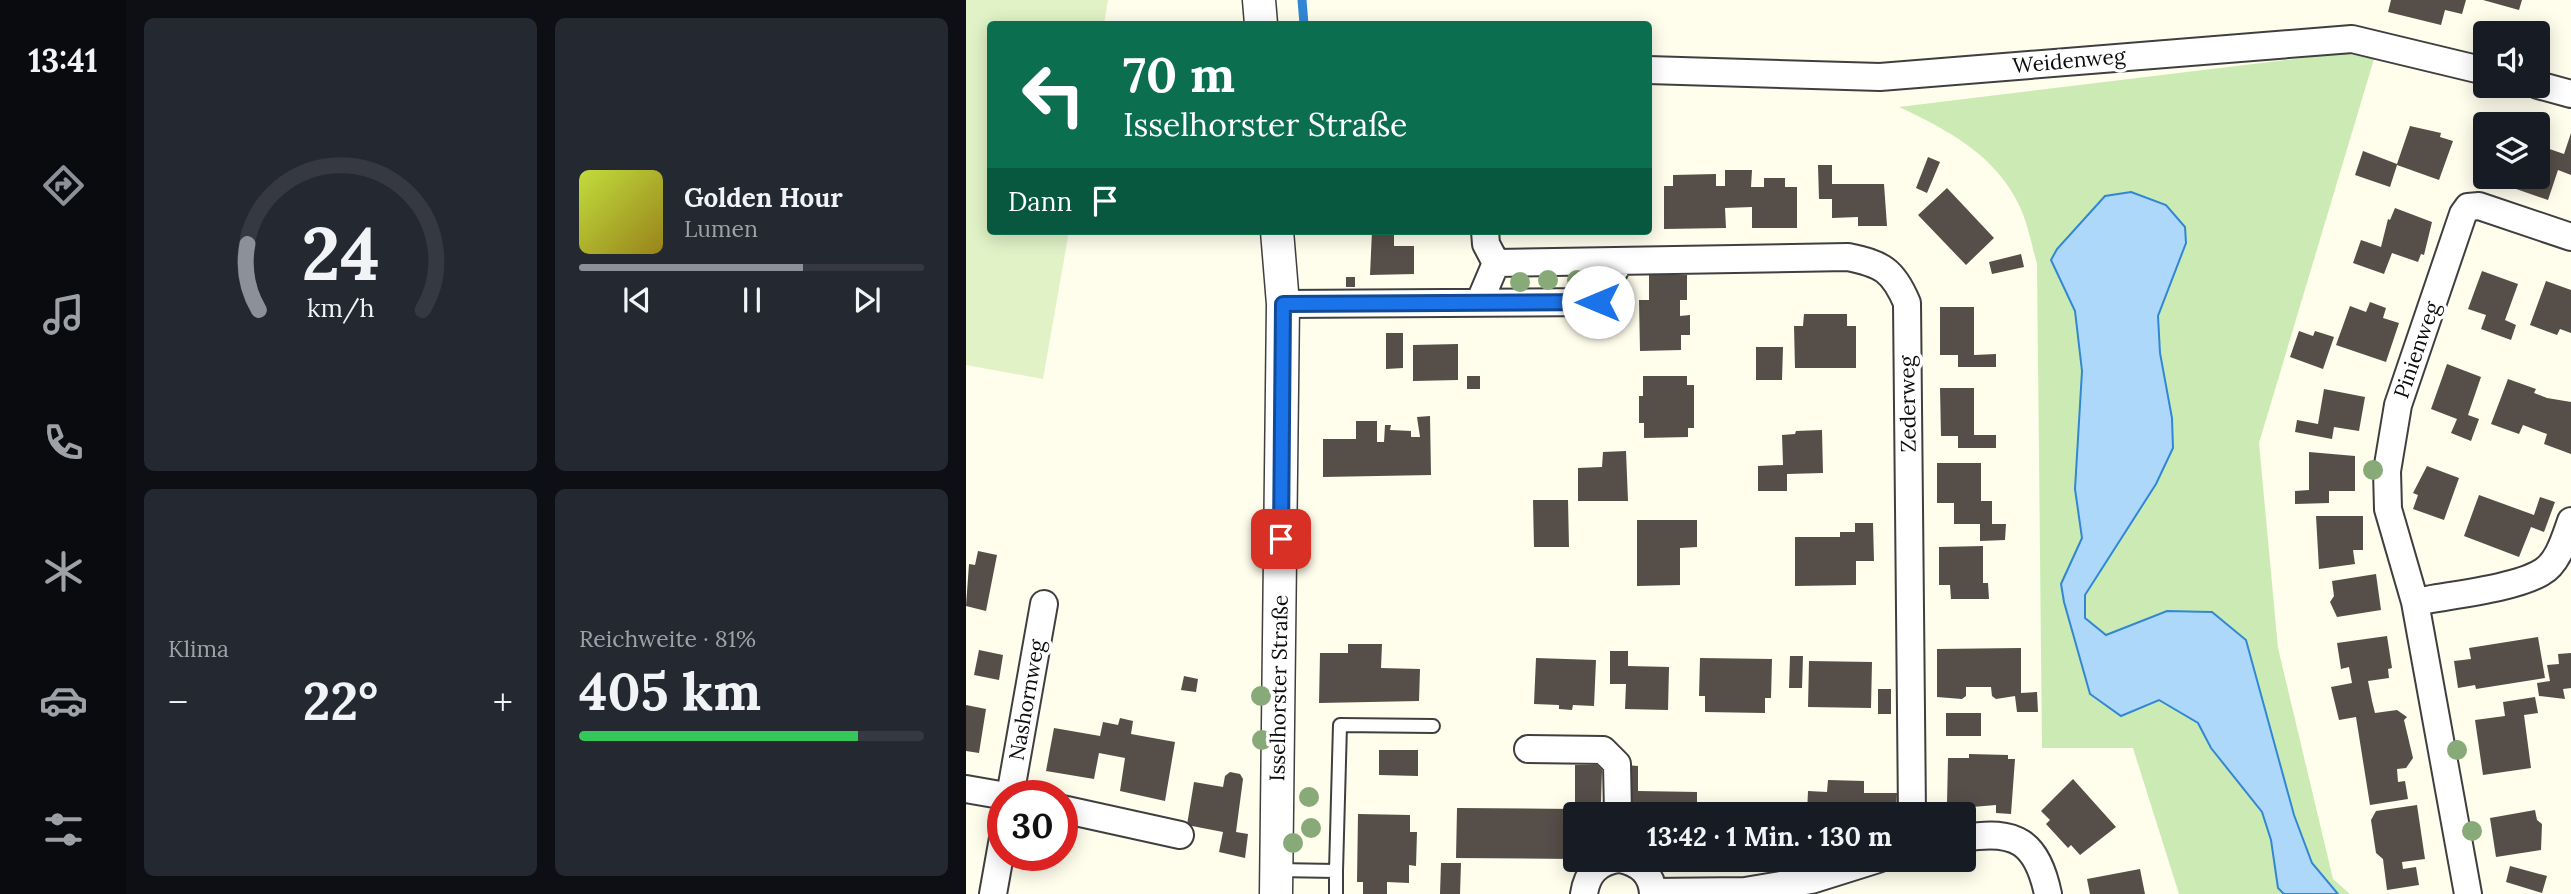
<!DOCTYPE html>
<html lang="de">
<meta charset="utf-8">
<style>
:root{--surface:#171b24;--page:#242831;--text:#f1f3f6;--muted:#9ea1a6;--line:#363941;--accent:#8c9099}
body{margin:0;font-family:Lora,serif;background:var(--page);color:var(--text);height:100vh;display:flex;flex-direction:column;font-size:26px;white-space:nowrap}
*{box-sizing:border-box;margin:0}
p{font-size:23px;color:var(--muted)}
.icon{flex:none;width:38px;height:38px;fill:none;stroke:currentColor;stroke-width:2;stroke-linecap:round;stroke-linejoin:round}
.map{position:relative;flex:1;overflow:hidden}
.details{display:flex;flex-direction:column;gap:18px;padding:18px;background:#0d0f14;width:840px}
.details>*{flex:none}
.hud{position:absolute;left:21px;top:21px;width:665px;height:214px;border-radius:7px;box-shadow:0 4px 18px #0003;background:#0b6e4f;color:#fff;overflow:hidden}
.buttons{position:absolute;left:1507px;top:21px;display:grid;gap:14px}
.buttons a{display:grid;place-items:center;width:77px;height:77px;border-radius:7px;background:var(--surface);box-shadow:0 4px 18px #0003;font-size:35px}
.speed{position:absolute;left:21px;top:780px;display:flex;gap:14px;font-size:35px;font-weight:700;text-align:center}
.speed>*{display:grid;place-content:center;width:91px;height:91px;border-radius:50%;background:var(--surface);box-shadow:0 4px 18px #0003;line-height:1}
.speed .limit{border:10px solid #d22;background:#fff;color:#111}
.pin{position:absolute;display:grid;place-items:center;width:60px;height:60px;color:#fff;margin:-30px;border-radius:14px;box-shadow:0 4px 10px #0006}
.me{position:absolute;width:77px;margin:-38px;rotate:270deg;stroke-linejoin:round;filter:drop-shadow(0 0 5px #0008)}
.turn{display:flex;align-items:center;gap:24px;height:147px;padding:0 21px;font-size:32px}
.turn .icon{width:91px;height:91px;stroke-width:2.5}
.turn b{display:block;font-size:49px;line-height:60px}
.then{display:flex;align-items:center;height:66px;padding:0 21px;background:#0003;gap:14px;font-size:26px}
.big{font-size:52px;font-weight:700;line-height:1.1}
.details .card{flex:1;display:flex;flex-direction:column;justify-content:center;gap:10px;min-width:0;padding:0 24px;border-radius:10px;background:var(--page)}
.details .dial{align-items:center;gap:0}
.dial svg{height:182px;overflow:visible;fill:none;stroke:var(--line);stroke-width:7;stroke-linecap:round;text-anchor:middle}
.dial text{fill:var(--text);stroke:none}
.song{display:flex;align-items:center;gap:21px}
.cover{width:84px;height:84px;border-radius:10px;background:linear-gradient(135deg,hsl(70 70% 55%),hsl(50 70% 35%))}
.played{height:7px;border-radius:4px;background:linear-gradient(90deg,var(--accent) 65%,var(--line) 65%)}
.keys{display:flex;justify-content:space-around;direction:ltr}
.heat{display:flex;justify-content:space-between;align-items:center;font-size:38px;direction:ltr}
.charge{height:10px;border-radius:5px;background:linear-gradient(90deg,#34c759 81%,var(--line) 0)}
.details .tiles{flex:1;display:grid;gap:18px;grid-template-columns:repeat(2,1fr)}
.trip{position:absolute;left:597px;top:802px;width:413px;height:70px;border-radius:7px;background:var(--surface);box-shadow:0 4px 18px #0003;font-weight:700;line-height:70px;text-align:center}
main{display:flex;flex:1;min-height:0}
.tab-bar{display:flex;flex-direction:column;width:126px;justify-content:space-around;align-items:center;background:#090b0e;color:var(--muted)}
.tab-bar .icon{width:49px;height:49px}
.tab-bar .current{color:var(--accent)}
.tab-bar b{font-size:32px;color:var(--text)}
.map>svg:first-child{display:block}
</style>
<main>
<nav class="tab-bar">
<b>13:41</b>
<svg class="icon current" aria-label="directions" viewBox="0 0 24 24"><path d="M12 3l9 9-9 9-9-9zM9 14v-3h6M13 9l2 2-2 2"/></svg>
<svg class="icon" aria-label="music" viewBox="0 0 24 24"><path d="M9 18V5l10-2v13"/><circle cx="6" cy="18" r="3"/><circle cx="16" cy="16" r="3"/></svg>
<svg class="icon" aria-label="phone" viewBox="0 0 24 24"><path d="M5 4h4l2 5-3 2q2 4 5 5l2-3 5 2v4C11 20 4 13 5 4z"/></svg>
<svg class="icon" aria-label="climate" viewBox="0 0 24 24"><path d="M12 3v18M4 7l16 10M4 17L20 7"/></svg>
<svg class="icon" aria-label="car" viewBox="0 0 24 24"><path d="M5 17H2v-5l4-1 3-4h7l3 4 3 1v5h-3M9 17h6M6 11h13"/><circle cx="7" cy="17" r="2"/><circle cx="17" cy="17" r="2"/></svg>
<svg class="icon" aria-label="filters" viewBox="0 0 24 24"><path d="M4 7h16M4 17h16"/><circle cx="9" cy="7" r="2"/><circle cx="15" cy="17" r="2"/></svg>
</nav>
<section class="details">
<div class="tiles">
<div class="card dial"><svg viewBox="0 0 100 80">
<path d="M14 69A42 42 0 1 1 86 69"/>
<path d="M14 69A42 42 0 0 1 9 40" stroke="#8c9099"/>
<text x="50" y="56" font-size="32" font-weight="700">24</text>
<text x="50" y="72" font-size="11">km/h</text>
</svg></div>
<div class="card">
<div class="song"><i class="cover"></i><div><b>Golden Hour</b><p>Lumen</p></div></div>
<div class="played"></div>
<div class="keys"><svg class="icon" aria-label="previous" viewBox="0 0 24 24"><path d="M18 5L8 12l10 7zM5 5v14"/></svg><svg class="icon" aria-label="pause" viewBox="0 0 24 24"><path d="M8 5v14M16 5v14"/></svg><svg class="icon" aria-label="next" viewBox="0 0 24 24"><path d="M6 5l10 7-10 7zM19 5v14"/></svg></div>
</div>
<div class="card"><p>Klima</p>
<div class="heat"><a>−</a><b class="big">22°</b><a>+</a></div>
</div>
<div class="card"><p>Reichweite · 81%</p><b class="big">405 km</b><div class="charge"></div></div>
</div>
</section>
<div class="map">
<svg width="1605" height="894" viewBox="0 0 1605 894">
<rect width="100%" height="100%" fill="#fffdec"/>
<!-- green -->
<path fill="#ccebb4" d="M 1378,53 L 1408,59 L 1293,443 L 1312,648 L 1367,879 L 1384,894 L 1213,894 L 1167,748 L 1076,748 L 1071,264 C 1066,246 1062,225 1054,207 C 1030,155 982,130 933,107 Z"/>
<!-- pitch -->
<path fill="#e0f2c6" d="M 0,0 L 142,0 L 138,24 L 24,24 L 24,231 L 103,231 L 77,379 L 0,365 Z"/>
<!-- water -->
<path fill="#add8f9" stroke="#3187d4" stroke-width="2" d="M 1165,192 L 1200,205 L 1219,227 L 1220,243 L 1192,316 L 1194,353 L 1206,418 L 1207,448 L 1190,484 L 1119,595 L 1119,618 L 1140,635 L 1201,611 L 1246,612 L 1280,640 L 1328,815 L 1346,863 L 1372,894 L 1318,894 L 1312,888 L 1305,840 L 1296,812 L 1245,748 L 1232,723 L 1193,700 L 1155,716 L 1124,694 L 1098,602 L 1095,584 L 1116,538 L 1109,489 L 1116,371 L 1109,311 L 1085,260 L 1091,249 L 1139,196 Z"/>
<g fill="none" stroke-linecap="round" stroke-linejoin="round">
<!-- stream -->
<path stroke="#3187d4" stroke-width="9" d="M 336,0 L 338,24"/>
</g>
<!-- building -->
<path fill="#564e48" d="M 1425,0 L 1500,0 L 1496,14 L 1479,10 L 1475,25 L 1422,12 Z
M 1517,0 L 1556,0 L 1553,10 Z
M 1444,126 L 1475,133 L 1474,137 L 1487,141 L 1473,180 L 1431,165 L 1424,187 L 1389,175 L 1397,151 L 1431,164 Z
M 1605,133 L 1605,175 L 1592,170 L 1582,200 L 1530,182 L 1532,177 L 1572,177 L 1572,145 L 1598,154 Z
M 962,157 L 974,162 L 961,193 L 950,188 Z
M 852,165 L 866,165 L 866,184 L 918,184 L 921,226 L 892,226 L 892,217 L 866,218 L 866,199 L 853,199 Z
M 759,170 L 786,170 L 785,187 L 798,187 L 798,178 L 819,178 L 819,187 L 831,187 L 831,228 L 786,228 L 786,207 L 759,208 L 760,228 L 698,229 L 698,186 L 707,186 L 707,175 L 750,174 L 750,186 L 759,186 Z
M 981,188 L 1028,238 L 1000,265 L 952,215 Z
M 1429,208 L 1466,222 L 1458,255 L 1455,254 L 1452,262 L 1426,253 L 1418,274 L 1387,263 L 1395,240 L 1415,247 L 1422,219 L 1424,220 Z
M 406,231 L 428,231 L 428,246 L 448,246 L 448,274 L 404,275 Z
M 1055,254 L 1058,267 L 1026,274 L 1023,262 Z
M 1516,271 L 1552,284 L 1539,320 L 1550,325 L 1545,340 L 1515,329 L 1520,315 L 1502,309 Z
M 683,275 L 721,275 L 721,300 L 714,300 L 714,316 L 724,315 L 724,335 L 715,335 L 715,350 L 674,351 L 673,300 L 683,300 Z
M 380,277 L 389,277 L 389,287 L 380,287 Z
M 1580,281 L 1605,290 L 1605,333 L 1594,329 L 1591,335 L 1564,325 Z
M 1404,302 L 1420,308 L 1417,318 L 1433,323 L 1420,362 L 1370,345 L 1384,306 L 1400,312 Z
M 974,307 L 1008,307 L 1008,355 L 1030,354 L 1030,367 L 992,367 L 992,355 L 974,355 Z
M 838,314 L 881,314 L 881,326 L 890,326 L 890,368 L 829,368 L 828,326 L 837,326 Z
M 1333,331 L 1347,336 L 1349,331 L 1368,337 L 1357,369 L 1324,357 Z
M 420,333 L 437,333 L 437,368 L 420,369 Z
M 492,344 L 492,380 L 447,381 L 447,345 Z
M 790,347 L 817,347 L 816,380 L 790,380 Z
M 1481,364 L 1515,377 L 1502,415 L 1513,419 L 1505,441 L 1485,433 L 1491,419 L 1465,409 Z
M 501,376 L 514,376 L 514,389 L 501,389 Z
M 677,376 L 721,376 L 721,385 L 728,385 L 728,428 L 722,428 L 722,437 L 678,438 L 678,423 L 673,423 L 673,396 L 677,396 Z
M 1542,379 L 1570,389 L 1568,393 L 1581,398 L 1605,402 L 1605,454 L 1578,444 L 1581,434 L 1557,425 L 1553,434 L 1525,424 Z
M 974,388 L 1008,388 L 1008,435 L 1030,435 L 1030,448 L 992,448 L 992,436 L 975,436 Z
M 1358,389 L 1399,397 L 1393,431 L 1368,427 L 1366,439 L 1329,432 L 1331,420 L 1352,424 Z
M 464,416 L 465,475 L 357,477 L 357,439 L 390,439 L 390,421 L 411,421 L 411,442 L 418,442 L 419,425 L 425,425 L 424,430 L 445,431 L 445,437 L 454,437 L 451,417 Z
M 856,430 L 857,473 L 821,474 L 821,491 L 792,491 L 792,466 L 817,465 L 816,435 L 829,434 L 830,431 Z
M 660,451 L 662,501 L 612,501 L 612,468 L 636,467 L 637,452 Z
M 1343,452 L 1389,456 L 1389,491 L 1363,491 L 1363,503 L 1329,504 L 1329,491 L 1343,490 Z
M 971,463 L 1015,463 L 1015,501 L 1026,501 L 1026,524 L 1040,524 L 1039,540 L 1014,541 L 1014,524 L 988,524 L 988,503 L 971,503 Z
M 1461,466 L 1493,478 L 1478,520 L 1447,509 L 1452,495 L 1447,493 Z
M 1513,495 L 1568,515 L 1574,497 L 1589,502 L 1578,532 L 1565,527 L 1553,557 L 1498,536 Z
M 567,500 L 602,500 L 603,547 L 568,547 Z
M 1350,516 L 1397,516 L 1397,550 L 1387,550 L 1389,564 L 1353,569 Z
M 671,520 L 731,520 L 731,547 L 714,548 L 714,585 L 671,586 Z
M 889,523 L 907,523 L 908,561 L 890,561 L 890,585 L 829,586 L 829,537 L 874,537 L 874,532 L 889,532 Z
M 1017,546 L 1017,583 L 1022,583 L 1023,599 L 985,599 L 984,585 L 973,585 L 973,547 Z
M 12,551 L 31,555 L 20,611 L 0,606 L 3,564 L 9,565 Z
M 1410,574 L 1415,610 L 1371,617 L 1364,602 L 1368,596 L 1366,581 Z
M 1421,636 L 1426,668 L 1422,669 L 1423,678 L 1402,681 L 1406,701 L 1409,713 L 1431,710 L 1441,717 L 1438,720 L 1447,758 L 1440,768 L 1431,769 L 1432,782 L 1439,781 L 1442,799 L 1404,805 L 1390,717 L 1373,720 L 1365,687 L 1386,683 L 1383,667 L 1375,669 L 1371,643 Z
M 1572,637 L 1579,678 L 1510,689 L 1509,685 L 1492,688 L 1488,661 L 1505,659 L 1503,648 Z
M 382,644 L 416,644 L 415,668 L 454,669 L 453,701 L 353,703 L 354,653 L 382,653 Z
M 1055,648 L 1055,693 L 1071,692 L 1072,712 L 1051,712 L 1049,696 L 1030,699 L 1026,696 L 1025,687 L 1000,687 L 1000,696 L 996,699 L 971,697 L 971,649 Z
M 13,650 L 37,655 L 33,680 L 8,675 Z
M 644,651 L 662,651 L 662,666 L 703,667 L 702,710 L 659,709 L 660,684 L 644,684 Z
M 1605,653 L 1605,688 L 1597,689 L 1599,699 L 1573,696 L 1571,683 L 1584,681 L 1581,665 L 1593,664 L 1592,654 Z
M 824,656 L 837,656 L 836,688 L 823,688 Z
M 570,658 L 630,660 L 628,706 L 607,705 L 606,710 L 593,709 L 593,705 L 568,704 Z
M 734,658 L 806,659 L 805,698 L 799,698 L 799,713 L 739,712 L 739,696 L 733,696 Z
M 843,661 L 906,662 L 905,708 L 842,707 Z
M 218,676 L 232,679 L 230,692 L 215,690 Z
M 912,689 L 925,689 L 925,714 L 912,714 Z
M 1569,697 L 1572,713 L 1558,715 L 1565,768 L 1517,775 L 1509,720 L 1539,716 L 1537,702 Z
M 0,705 L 20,709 L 13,753 L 0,751 Z
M 980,713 L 1015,713 L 1015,736 L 980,736 Z
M 154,718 L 167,721 L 165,734 L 209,742 L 199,801 L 154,791 L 159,758 L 133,753 L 128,779 L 80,771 L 88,728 L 134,736 L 137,722 L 152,725 Z
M 413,750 L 452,750 L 452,776 L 413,775 Z
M 1003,754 L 1042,755 L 1042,759 L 1049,759 L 1045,814 L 1030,813 L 1030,805 L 994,808 L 993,804 L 981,804 L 982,758 L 1003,758 Z
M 609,765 L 631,765 L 636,770 L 635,803 L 609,803 Z
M 660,765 L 672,766 L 672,791 L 731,792 L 731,814 L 672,814 L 672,803 L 659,803 Z
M 264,772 L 274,774 L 277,779 L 270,832 L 282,834 L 279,858 L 253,852 L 257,832 L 221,825 L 228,782 L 257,787 L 259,776 Z
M 1107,779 L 1150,827 L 1114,855 L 1105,845 L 1102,848 L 1080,824 L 1084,820 L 1075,811 Z
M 862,780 L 898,781 L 898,793 L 931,793 L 930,814 L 841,814 L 842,791 L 861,792 Z
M 771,805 L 815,809 L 815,814 L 756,814 L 756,807 Z
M 1451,805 L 1459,859 L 1436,862 L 1437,869 L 1450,867 L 1453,885 L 1421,890 L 1417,859 L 1410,853 L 1405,820 L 1410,811 Z
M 491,808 L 609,809 L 608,859 L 490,858 Z
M 1569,810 L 1571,820 L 1576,824 L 1575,850 L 1530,857 L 1524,818 Z
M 392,814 L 444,815 L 444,832 L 451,832 L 450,866 L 443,865 L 443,883 L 421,882 L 421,894 L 397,894 L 397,882 L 391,882 Z
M 475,863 L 495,863 L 494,894 L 474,894 Z
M 1544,866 L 1581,876 L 1576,893 L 1540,882 Z
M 1174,869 L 1179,894 L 1124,894 L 1121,879 Z"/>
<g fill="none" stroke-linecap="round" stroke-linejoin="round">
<!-- service casing -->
<g stroke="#3f3f3f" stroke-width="16">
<path id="service" d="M 311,870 L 370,871 L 374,725 L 467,726
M 370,894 L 370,871"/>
</g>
<!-- minor casing -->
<g stroke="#3f3f3f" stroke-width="30">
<path id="minor" d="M 682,70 L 914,77 L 1386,39 L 1519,71
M 1572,85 L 1605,94
M 519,231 L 520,244 L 530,263
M 513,303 L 530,263 L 882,257 C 916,264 927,270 941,303 L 946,814
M 317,304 L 632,302 L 653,262
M 1449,602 C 1482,595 1549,589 1576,572 C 1592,563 1599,538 1605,521
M 562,749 L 637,750 L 651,764 L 652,814
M 0,789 L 40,796
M 44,796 L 78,604
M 96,809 L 214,835
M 998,838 C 1050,829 1071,842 1082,894
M 654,859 C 674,863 686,874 687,894
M 687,892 L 779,891 L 845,880 L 912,859
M 27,894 L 37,838
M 618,894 C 621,873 632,862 653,859
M 1502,894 L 1449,602 L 1422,509 L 1421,471 L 1432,405 L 1497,214 L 1502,207 L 1513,206 L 1605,237"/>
</g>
<!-- tertiary casing -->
<g stroke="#3f3f3f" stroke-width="35">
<path id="tertiary" d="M 293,0 L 295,24
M 310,894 L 317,304 L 311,231"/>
</g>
<!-- service -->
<use href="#service" stroke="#fff" stroke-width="12"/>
<!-- minor -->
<use href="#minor" stroke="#fff" stroke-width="26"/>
<!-- tertiary -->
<use href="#tertiary" stroke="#fff" stroke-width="32"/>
</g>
<!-- trees -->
<g fill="#87aa78">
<circle cx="582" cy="280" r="10"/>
<circle cx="611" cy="280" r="10"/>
<circle cx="554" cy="282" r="10"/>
<circle cx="1407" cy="470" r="10"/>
<circle cx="295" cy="696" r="10"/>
<circle cx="296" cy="740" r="10"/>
<circle cx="1491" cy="750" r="10"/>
<circle cx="343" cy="797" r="10"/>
<circle cx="345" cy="828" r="10"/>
<circle cx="1506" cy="831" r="10"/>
<circle cx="327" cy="843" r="10"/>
</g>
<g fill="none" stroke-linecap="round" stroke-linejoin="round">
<!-- route casing -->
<g stroke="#114b97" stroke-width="18">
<path id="route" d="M 315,539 L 317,304 L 632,302"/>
</g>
<!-- route -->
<use href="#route" stroke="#1a73e8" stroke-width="12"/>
</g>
<g text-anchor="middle" stroke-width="7" stroke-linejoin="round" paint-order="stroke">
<!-- street labels -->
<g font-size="21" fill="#0c0c0c" stroke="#fff">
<text transform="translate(1103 61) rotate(-5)" y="7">Weidenweg</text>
<text transform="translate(1451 350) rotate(-71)" y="7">Pinienweg</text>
<text transform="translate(942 404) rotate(-91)" y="7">Zederweg</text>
<text transform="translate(313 688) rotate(-89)" y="7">Isselhorster Straße</text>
<text transform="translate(61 700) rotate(-80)" y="7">Nashornweg</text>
</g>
</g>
</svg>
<div class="buttons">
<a><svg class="icon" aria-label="sound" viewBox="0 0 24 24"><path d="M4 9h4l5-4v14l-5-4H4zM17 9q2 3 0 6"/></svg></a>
<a><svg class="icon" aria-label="layers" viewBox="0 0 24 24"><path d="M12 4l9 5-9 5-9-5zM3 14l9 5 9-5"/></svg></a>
</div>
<div class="speed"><div class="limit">30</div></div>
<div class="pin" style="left:315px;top:539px;background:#d93025"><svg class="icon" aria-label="arrive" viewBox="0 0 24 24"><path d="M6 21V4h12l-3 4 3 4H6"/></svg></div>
<svg class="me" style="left:632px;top:302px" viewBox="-20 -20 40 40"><circle r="19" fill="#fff"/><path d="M0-13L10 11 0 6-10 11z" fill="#1a73e8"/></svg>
<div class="trip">13:42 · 1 Min. · 130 m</div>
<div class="hud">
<div class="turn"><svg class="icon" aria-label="left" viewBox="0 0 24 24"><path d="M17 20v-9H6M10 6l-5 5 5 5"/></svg><div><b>70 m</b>Isselhorster Straße</div></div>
<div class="then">Dann<svg class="icon" aria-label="arrive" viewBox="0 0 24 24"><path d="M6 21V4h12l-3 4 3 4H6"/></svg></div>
</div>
</div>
</main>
